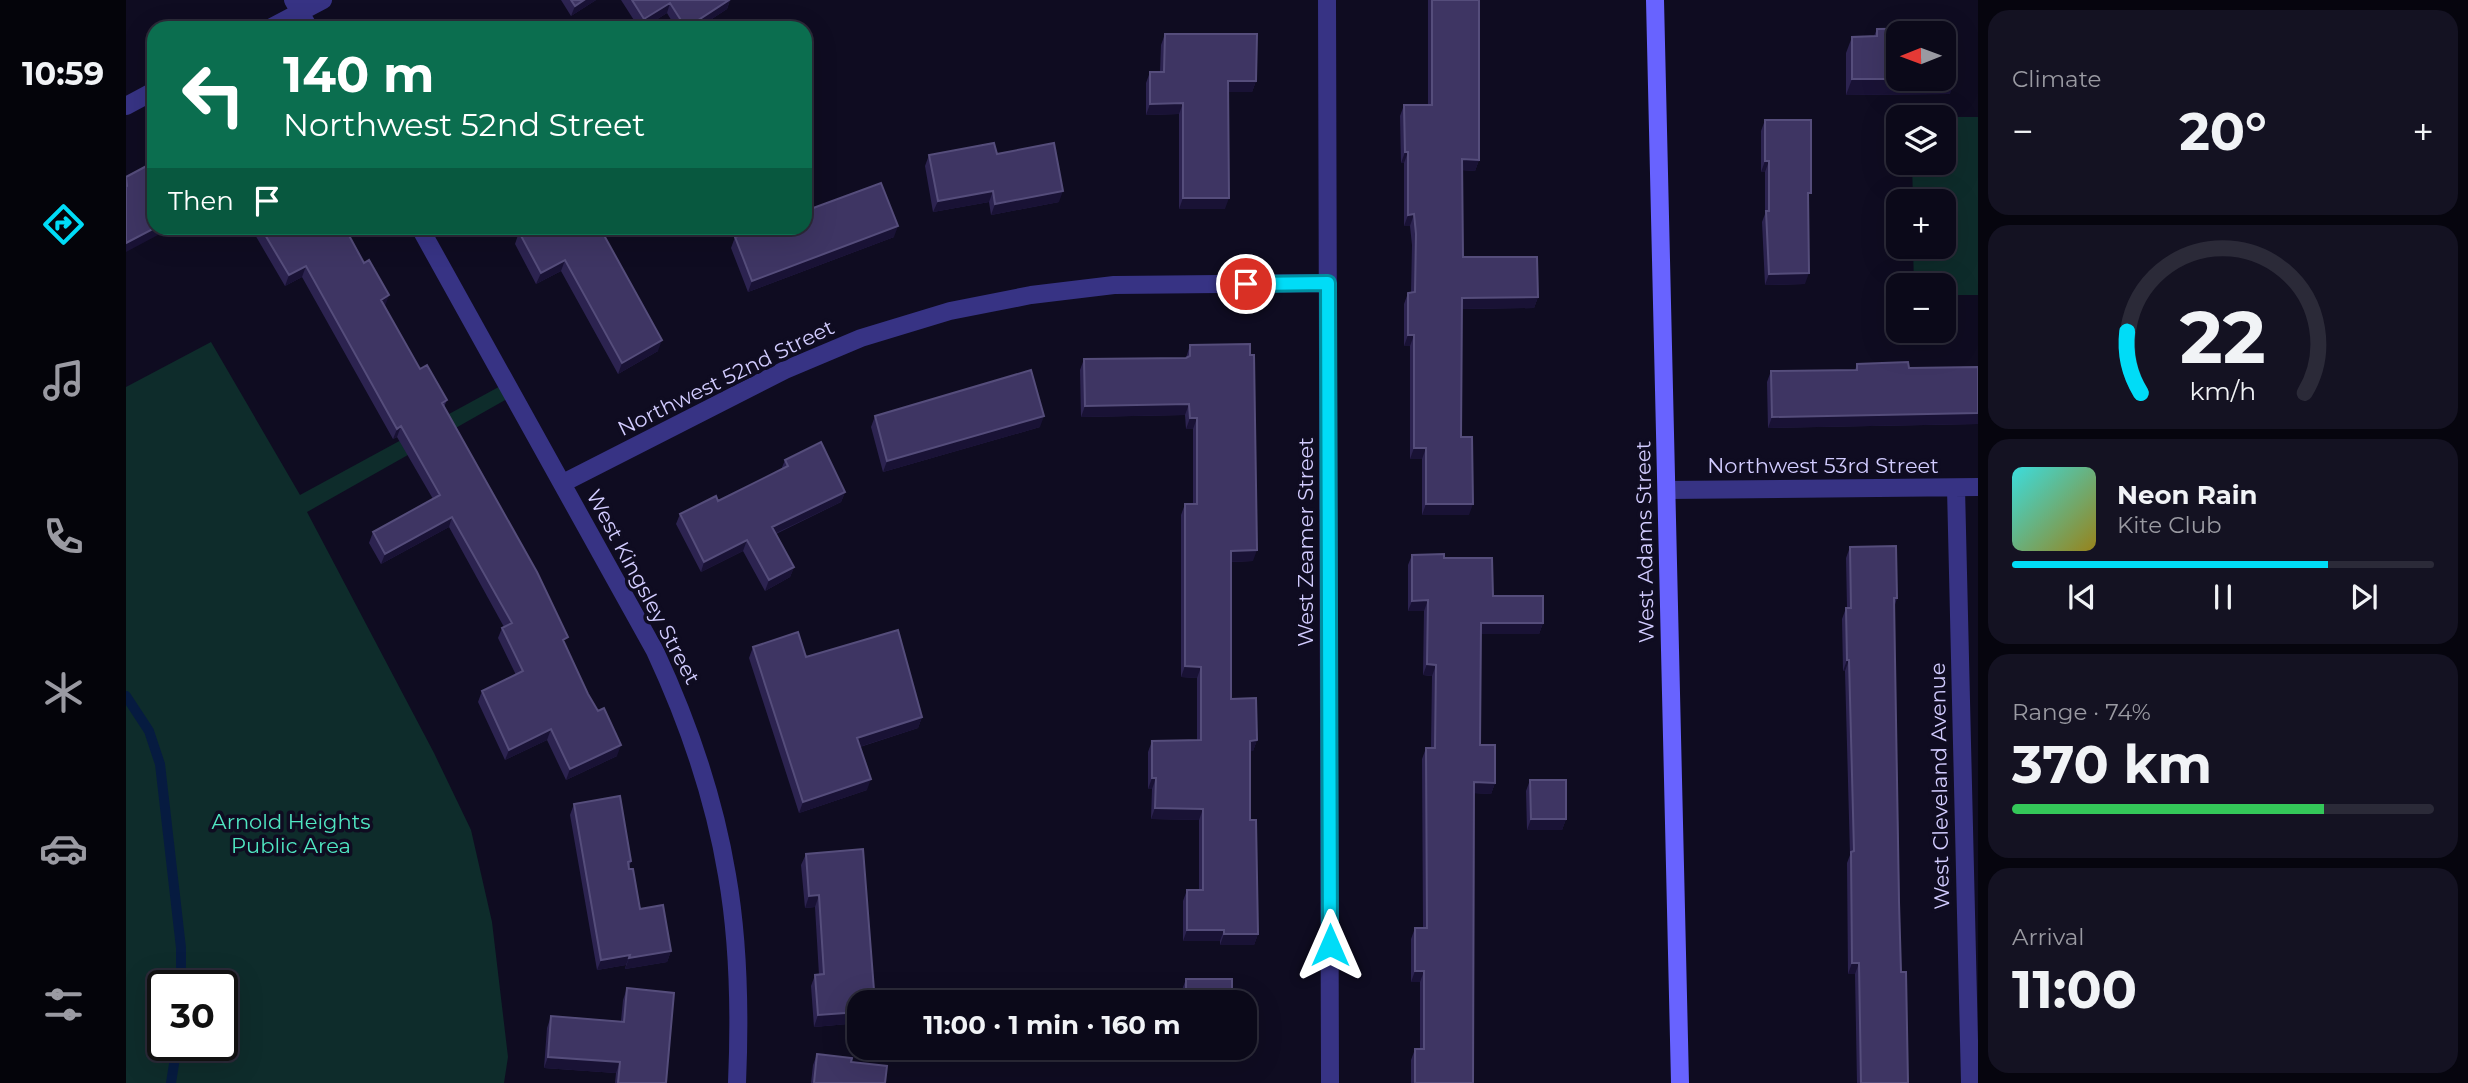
<!DOCTYPE html>
<meta charset="utf-8">
<style>
:root{--surface:#0b0919;--page:#141222;--text:#f1f3f6;--muted:#9a9aa2;--line:#2b2a38;--accent:#00dcf7}
body{margin:0;font-family:Montserrat,sans-serif;background:var(--page);color:var(--text);height:100vh;display:flex;flex-direction:column;font-size:26px;white-space:nowrap}
*{box-sizing:border-box;margin:0}
p{font-size:23px;color:var(--muted)}
.icon{flex:none;width:38px;height:38px;fill:none;stroke:currentColor;stroke-width:2;stroke-linecap:round;stroke-linejoin:round}
.map{position:relative;flex:1;overflow:hidden}
.side{display:flex;flex-direction:column;gap:10px;padding:10px;background:#06050e;width:490px}
.side>*{flex:none}
.banner{position:absolute;left:21px;top:21px;width:665px;height:214px;border-radius:21px;box-shadow:0 7px 28px #0002,0 0 0 2px var(--line);background:#0b6e4f;color:#fff;overflow:hidden}
.needle{width:46px;rotate:269deg}
.buttons{position:absolute;left:1760px;top:21px;display:grid;gap:14px}
.buttons a{display:grid;place-items:center;width:70px;height:70px;border-radius:14px;background:var(--surface);box-shadow:0 7px 28px #0002,0 0 0 2px var(--line);font-size:35px}
.speed{position:absolute;left:21px;top:970px;display:flex;gap:14px;font-size:35px;font-weight:700;text-align:center}
.speed>*{display:grid;place-content:center;width:91px;height:91px;border-radius:50%;background:var(--surface);box-shadow:0 7px 28px #0002,0 0 0 2px var(--line);line-height:1}
.speed .limit{border:4px solid #111;border-radius:10px;background:#fff;color:#111}
.pin{position:absolute;display:grid;place-items:center;width:60px;height:60px;color:#fff;margin:-30px;border:4px solid #fff;border-radius:50%;box-shadow:0 2px 7px #0007}
.me{position:absolute;width:77px;margin:-38px;rotate:0deg;stroke-linejoin:round;filter:drop-shadow(0 0 5px #0008)}
.turn{display:flex;align-items:center;gap:24px;height:147px;padding:0 21px;font-size:32px}
.turn .icon{width:91px;height:91px;stroke-width:2.5}
.turn b{display:block;font-size:49px;line-height:60px}
.then{display:flex;align-items:center;height:66px;padding:0 21px;background:#0003;gap:14px;font-size:26px}
.big{font-size:52px;font-weight:700;line-height:1.1}
.side .tile{flex:1;display:flex;flex-direction:column;justify-content:center;gap:10px;min-width:0;padding:0 24px;border-radius:21px;background:var(--page)}
.side .dial{align-items:center;gap:0}
.dial svg{height:182px;overflow:visible;fill:none;stroke:var(--line);stroke-width:7;stroke-linecap:round;text-anchor:middle}
.dial text{fill:var(--text);stroke:none}
.song{display:flex;align-items:center;gap:21px}
.cover{width:84px;height:84px;border-radius:10px;background:linear-gradient(135deg,hsl(180 70% 55%),hsl(50 70% 35%))}
.played{height:7px;border-radius:4px;background:linear-gradient(90deg,var(--accent) 75%,var(--line) 75%)}
.keys{display:flex;justify-content:space-around;direction:ltr}
.heat{display:flex;justify-content:space-between;align-items:center;font-size:38px;direction:ltr}
.charge{height:10px;border-radius:5px;background:linear-gradient(90deg,#34c759 74%,var(--line) 0)}
.trip{position:absolute;left:721px;top:990px;width:410px;height:70px;border-radius:21px;background:var(--surface);box-shadow:0 7px 28px #0002,0 0 0 2px var(--line);font-weight:700;line-height:70px;text-align:center}
main{display:flex;flex:1;min-height:0}
.menu{display:flex;flex-direction:column;width:126px;justify-content:space-around;align-items:center;background:#04040a;color:var(--muted)}
.menu .icon{width:49px;height:49px}
.menu .on{color:var(--accent)}
.menu b{font-size:32px;color:var(--text)}
.map>svg:first-child{display:block}
</style>
<main>
<nav class="menu">
<b>10:59</b>
<svg class="icon on" aria-label="directions" viewBox="0 0 24 24"><path d="M12 3l9 9-9 9-9-9zM9 14v-3h6M13 9l2 2-2 2"/></svg>
<svg class="icon" aria-label="music" viewBox="0 0 24 24"><path d="M9 18V5l10-2v13"/><circle cx="6" cy="18" r="3"/><circle cx="16" cy="16" r="3"/></svg>
<svg class="icon" aria-label="phone" viewBox="0 0 24 24"><path d="M5 4h4l2 5-3 2q2 4 5 5l2-3 5 2v4C11 20 4 13 5 4z"/></svg>
<svg class="icon" aria-label="climate" viewBox="0 0 24 24"><path d="M12 3v18M4 7l16 10M4 17L20 7"/></svg>
<svg class="icon" aria-label="car" viewBox="0 0 24 24"><path d="M5 17H2v-5l4-1 3-4h7l3 4 3 1v5h-3M9 17h6M6 11h13"/><circle cx="7" cy="17" r="2"/><circle cx="17" cy="17" r="2"/></svg>
<svg class="icon" aria-label="filters" viewBox="0 0 24 24"><path d="M4 7h16M4 17h16"/><circle cx="9" cy="7" r="2"/><circle cx="15" cy="17" r="2"/></svg>
</nav>
<div class="map">
<svg width="1852" height="1083" viewBox="0 0 1852 1083">
<rect width="100%" height="100%" fill="#0f0c21"/>
<!-- green -->
<path fill="#0e2c2b" fill-rule="evenodd" d="M 1818,117 L 1852,117 L 1852,295 L 1818,295 L 1818,285 L 1788,285 L 1787,247 L 1818,247 L 1818,201 L 1787,201 L 1786,163 L 1818,163 Z
M 85,342 L 174,495 L 380,383 L 388,395 L 181,512 L 308,753 L 345,830 L 366,922 L 382,1057 L 378,1083 L 0,1083 L 0,387 ZM 37,985 L 96,985 L 96,1045 L 37,1045 Z"/>
<g fill="none" stroke-linecap="round" stroke-linejoin="round">
<!-- stream -->
<path stroke="#061b40" stroke-width="10" d="M 0,696 L 23,731 L 34,764 L 55,948 L 55,985
M 45,1083 L 51,1045"/>
<!-- street -->
<path stroke="#373384" stroke-width="18" d="M 167,0 L 183,28
M 1201,0 L 1204,1083
M 144,28 L 197,0
M 0,106 L 28,91
M 294,228 L 529,651 C 562,722 588,797 601,875 C 613,943 614,1014 611,1083
M 437,483 L 659,370 L 735,338 L 824,311 L 905,295 L 988,285 L 1202,283
M 1830,488 L 1844,1083
M 1541,490 L 1852,487"/>
<!-- secondary -->
<path stroke="#6863ff" stroke-width="18" d="M 1529,0 L 1554,1083"/>
</g>
<!-- wall -->
<path fill="#2c2350" d="M 435,0 L 470,0 L 445,16 Z
M 495,0 L 604,0 L 601,9 L 572,28 L 550,28 L 541,13 L 517,28 L 513,28 Z
M 1302,0 L 1353,0 L 1353,160 L 1349,171 L 1336,170 L 1337,257 L 1412,297 L 1408,308 L 1336,309 L 1335,437 L 1343,515 L 1296,515 L 1296,459 L 1284,459 L 1284,346 L 1278,346 L 1278,304 L 1282,293 L 1285,293 L 1286,245 L 1284,226 L 1278,226 L 1278,163 L 1275,163 L 1274,116 L 1278,105 L 1302,105 Z
M 1751,29 L 1824,94 L 1720,95 L 1720,53 L 1726,37 L 1748,36 Z
M 1039,34 L 1130,81 L 1126,92 L 1102,92 L 1099,209 L 1053,209 L 1053,114 L 1020,115 L 1020,83 L 1024,72 L 1034,72 L 1035,45 Z
M 1639,120 L 1682,202 L 1679,284 L 1639,285 L 1636,222 L 1639,214 L 1639,172 L 1635,172 L 1635,131 Z
M 871,154 L 933,202 L 865,215 L 863,202 L 807,212 L 799,166 L 803,155 Z
M 125,228 L 219,228 L 259,307 L 294,369 L 321,400 L 318,407 L 439,644 L 491,756 L 440,780 L 421,740 L 379,760 L 352,702 L 356,691 L 390,675 L 372,638 L 376,628 L 378,627 L 323,527 L 255,564 L 243,543 L 247,532 L 307,499 L 271,437 L 267,439 L 176,277 L 159,286 Z
M 474,228 L 532,351 L 492,374 L 435,271 L 410,284 L 389,244 L 393,232 Z
M 609,237 L 768,237 L 622,292 L 605,248 Z
M 1064,345 L 1127,561 L 1105,562 L 1105,699 L 1131,740 L 1127,751 L 1124,751 L 1124,820 L 1132,934 L 1128,945 L 1094,945 L 1094,941 L 1057,941 L 1057,901 L 1061,890 L 1073,890 L 1073,820 L 1025,819 L 1026,789 L 1022,789 L 1022,752 L 1026,741 L 1071,740 L 1071,678 L 1055,677 L 1055,515 L 1059,504 L 1067,504 L 1067,429 L 1060,429 L 1059,415 L 955,417 L 954,370 L 958,359 L 1060,358 Z
M 1852,352 L 1852,424 L 1642,428 L 1641,382 L 1645,371 L 1729,370 L 1731,364 L 1783,368 L 1852,367 Z
M 749,416 L 914,427 L 757,472 L 745,427 Z
M 659,460 L 719,492 L 715,502 L 650,534 L 668,567 L 664,577 L 639,591 L 617,551 L 575,572 L 550,524 L 554,514 L 592,501 L 655,470 Z
M 1724,547 L 1771,598 L 1768,608 L 1775,972 L 1782,1083 L 1731,1083 L 1729,974 L 1722,974 L 1721,863 L 1724,855 L 1719,671 L 1717,671 L 1716,619 L 1720,608 L 1721,608 L 1720,558 Z
M 1286,555 L 1318,558 L 1367,596 L 1417,623 L 1413,634 L 1355,634 L 1354,745 L 1369,783 L 1365,794 L 1348,793 L 1347,1083 L 1285,1083 L 1285,1060 L 1289,1049 L 1294,1049 L 1294,982 L 1285,982 L 1285,939 L 1289,928 L 1297,928 L 1296,759 L 1300,748 L 1305,748 L 1306,676 L 1297,675 L 1298,611 L 1282,611 L 1282,565 Z
M 627,647 L 680,657 L 796,717 L 792,728 L 734,747 L 741,790 L 673,813 L 623,658 Z
M 1404,780 L 1440,819 L 1436,830 L 1401,830 L 1400,791 Z
M 448,804 L 505,861 L 503,868 L 514,909 L 545,951 L 541,962 L 499,969 L 500,965 L 471,970 L 444,815 Z
M 680,854 L 733,1003 L 733,1023 L 688,1027 L 685,986 L 689,975 L 693,975 L 689,907 L 679,908 L 675,865 Z
M 1060,979 L 1106,1003 L 1056,1003 L 1056,990 Z
M 501,988 L 540,1083 L 489,1083 L 490,1073 L 418,1068 L 421,1028 L 425,1016 L 495,1021 L 497,1000 Z
M 1056,1048 L 1106,1048 L 1102,1058 L 1055,1058 Z
M 691,1054 L 725,1062 L 759,1083 L 685,1083 L 687,1065 Z"/>
<!-- shaded-wall -->
<path fill="#191235" d="M 458,0 L 470,0 L 445,16 L 449,6 Z
M 603,0 L 604,0 L 601,9 L 572,28 L 560,28 Z
M 544,3 L 541,13 L 517,28 L 515,28 L 518,19 Z
M 1830,78 L 1824,94 L 1720,95 L 1726,79 Z
M 1102,81 L 1130,81 L 1126,92 L 1098,92 Z
M 1057,103 L 1053,114 L 1020,115 L 1024,104 Z
M 1279,152 L 1282,152 L 1278,163 L 1275,163 Z
M 1336,159 L 1353,160 L 1349,171 L 1332,170 Z
M 1639,161 L 1643,161 L 1639,172 L 1635,172 Z
M 867,191 L 863,202 L 807,212 L 812,201 Z
M 937,191 L 933,202 L 865,215 L 869,204 Z
M 1057,198 L 1103,198 L 1099,209 L 1053,209 Z
M 1288,214 L 1284,226 L 1278,226 L 1282,215 Z
M 772,226 L 768,237 L 622,292 L 626,281 Z
M 29,228 L 45,228 L 0,252 L 0,243 Z
M 439,260 L 435,271 L 410,284 L 415,273 Z
M 180,266 L 176,277 L 159,286 L 163,275 Z
M 1683,273 L 1679,284 L 1639,285 L 1643,274 Z
M 263,295 L 259,306 L 251,311 L 255,300 Z
M 1412,297 L 1408,308 L 1332,309 L 1336,298 Z
M 1282,335 L 1288,335 L 1284,346 L 1278,346 Z
M 536,340 L 532,351 L 492,374 L 496,363 Z
M 1063,404 L 1059,415 L 955,417 L 959,406 Z
M 1852,413 L 1852,424 L 1642,428 L 1646,417 Z
M 918,416 L 914,427 L 757,472 L 761,461 Z
M 1064,418 L 1071,418 L 1067,429 L 1060,429 Z
M 275,426 L 271,437 L 267,439 L 271,429 Z
M 1288,448 L 1300,448 L 1296,459 L 1284,459 Z
M 719,492 L 715,502 L 642,537 L 646,527 Z
M 1300,504 L 1347,504 L 1343,515 L 1296,515 Z
M 326,517 L 323,527 L 255,564 L 259,554 Z
M 621,540 L 617,551 L 575,572 L 578,562 Z
M 1131,550 L 1127,561 L 1101,562 L 1105,551 Z
M 668,567 L 664,577 L 639,591 L 643,580 Z
M 1302,600 L 1298,611 L 1282,611 L 1286,601 Z
M 1355,623 L 1417,623 L 1413,634 L 1351,634 Z
M 1721,660 L 1723,660 L 1719,671 L 1717,671 Z
M 1301,664 L 1310,665 L 1306,676 L 1297,675 Z
M 1059,666 L 1075,667 L 1071,678 L 1055,677 Z
M 796,717 L 792,728 L 727,749 L 731,738 Z
M 425,729 L 421,740 L 379,760 L 383,750 Z
M 1131,740 L 1127,751 L 1120,752 L 1124,741 Z
M 495,745 L 491,756 L 440,780 L 444,769 Z
M 1026,778 L 1030,778 L 1026,789 L 1022,789 Z
M 745,779 L 741,790 L 673,813 L 677,802 Z
M 1348,782 L 1369,783 L 1365,794 L 1344,793 Z
M 1029,808 L 1077,809 L 1073,820 L 1025,819 Z
M 1405,819 L 1440,819 L 1436,830 L 1401,830 Z
M 693,895 L 689,907 L 679,908 L 683,896 Z
M 1061,930 L 1098,930 L 1094,941 L 1057,941 Z
M 1098,934 L 1132,934 L 1128,945 L 1094,945 Z
M 545,951 L 541,962 L 499,969 L 503,958 Z
M 504,955 L 500,965 L 471,970 L 475,960 Z
M 1726,963 L 1733,963 L 1729,974 L 1722,974 Z
M 1289,971 L 1298,971 L 1294,982 L 1285,982 Z
M 733,1012 L 733,1023 L 688,1027 L 692,1015 Z
M 1059,1048 L 1106,1048 L 1102,1058 L 1055,1058 Z
M 422,1057 L 494,1062 L 490,1073 L 418,1068 Z"/>
<!-- building -->
<path fill="#3e3563" stroke="#554d7b" stroke-width="2" d="M 445,0 L 458,0 L 449,6 Z
M 506,0 L 603,0 L 560,28 L 544,3 L 518,19 Z
M 1306,0 L 1353,0 L 1353,160 L 1336,159 L 1337,257 L 1411,257 L 1412,297 L 1336,298 L 1335,437 L 1346,437 L 1347,504 L 1300,504 L 1300,448 L 1288,448 L 1288,335 L 1282,335 L 1282,293 L 1289,292 L 1290,234 L 1288,214 L 1282,215 L 1282,152 L 1279,152 L 1278,105 L 1306,105 Z
M 330,23 L 333,28 L 320,28 Z
M 1829,28 L 1830,78 L 1818,78 L 1818,33 L 1773,33 L 1773,79 L 1779,79 L 1726,79 L 1726,37 L 1751,36 L 1751,29 Z
M 1039,34 L 1131,34 L 1130,81 L 1102,81 L 1103,198 L 1057,198 L 1057,103 L 1024,104 L 1024,72 L 1038,72 Z
M 1639,120 L 1685,120 L 1685,193 L 1682,193 L 1683,273 L 1643,274 L 1640,211 L 1643,211 L 1643,161 L 1639,161 Z
M 868,143 L 871,154 L 928,143 L 937,191 L 869,204 L 867,191 L 812,201 L 803,155 Z
M 28,162 L 29,228 L 0,243 L 0,187 L 1,186 L 0,177 Z
M 755,183 L 772,226 L 626,281 L 609,237 L 635,228 L 679,228 L 679,211 Z
M 135,228 L 219,228 L 238,263 L 243,260 L 263,295 L 255,300 L 294,369 L 301,365 L 321,400 L 316,403 L 411,572 L 442,637 L 437,640 L 462,694 L 472,711 L 478,708 L 495,745 L 444,769 L 425,729 L 383,750 L 356,691 L 397,671 L 376,628 L 386,623 L 326,517 L 259,554 L 247,532 L 314,495 L 275,426 L 271,429 L 180,266 L 163,275 Z
M 402,228 L 474,228 L 536,340 L 496,363 L 439,260 L 415,273 L 393,232 Z
M 1124,344 L 1124,355 L 1128,355 L 1131,550 L 1105,551 L 1105,699 L 1130,698 L 1131,740 L 1124,741 L 1124,820 L 1130,820 L 1132,934 L 1098,934 L 1098,930 L 1061,930 L 1061,890 L 1077,890 L 1077,809 L 1029,808 L 1030,778 L 1026,778 L 1026,741 L 1075,740 L 1075,667 L 1059,666 L 1059,504 L 1071,504 L 1071,418 L 1064,418 L 1063,404 L 959,406 L 958,359 L 1060,358 L 1064,356 L 1064,345 Z
M 1782,362 L 1783,368 L 1852,367 L 1852,413 L 1646,417 L 1645,371 L 1731,370 L 1731,364 Z
M 905,370 L 918,416 L 761,461 L 749,416 Z
M 695,442 L 719,492 L 646,527 L 668,567 L 643,580 L 621,540 L 578,562 L 554,514 L 590,496 L 592,501 L 662,466 L 659,460 Z
M 1770,546 L 1771,598 L 1768,598 L 1773,902 L 1775,972 L 1780,972 L 1782,1083 L 1735,1083 L 1733,963 L 1726,963 L 1725,852 L 1728,851 L 1723,660 L 1721,660 L 1720,608 L 1725,608 L 1724,547 Z
M 1318,554 L 1318,558 L 1366,558 L 1367,596 L 1417,596 L 1417,623 L 1355,623 L 1354,745 L 1369,745 L 1369,783 L 1348,782 L 1347,1083 L 1289,1083 L 1289,1049 L 1298,1049 L 1298,971 L 1289,971 L 1289,928 L 1301,928 L 1300,748 L 1309,748 L 1310,665 L 1301,664 L 1302,600 L 1286,601 L 1286,555 Z
M 772,630 L 796,717 L 731,738 L 745,779 L 677,802 L 627,647 L 672,632 L 680,657 Z
M 1404,780 L 1440,780 L 1440,819 L 1405,819 Z
M 494,796 L 505,861 L 502,862 L 503,869 L 507,869 L 514,909 L 537,905 L 545,951 L 503,958 L 504,955 L 475,960 L 448,804 Z
M 737,849 L 749,1003 L 733,1003 L 733,1012 L 692,1015 L 689,975 L 698,974 L 693,895 L 683,896 L 680,854 Z
M 1060,979 L 1106,979 L 1106,1003 L 1060,1003 Z
M 501,988 L 548,993 L 540,1083 L 492,1083 L 494,1062 L 422,1057 L 425,1016 L 498,1022 Z
M 691,1054 L 726,1058 L 725,1062 L 761,1066 L 759,1083 L 688,1083 Z"/>
<g fill="none" stroke-linecap="round" stroke-linejoin="round">
<!-- route casing -->
<g stroke="#008fa1" stroke-width="18">
<path id="route" d="M 1120,284 L 1202,283 L 1204,945"/>
</g>
<!-- route -->
<use href="#route" stroke="#00dcf7" stroke-width="12"/>
</g>
<g text-anchor="middle" stroke-width="7" stroke-linejoin="round" paint-order="stroke">
<!-- street labels -->
<g font-size="21" fill="#d2ccff" stroke="#0f0c21">
<text transform="translate(600 378) rotate(-26)" y="7">Northwest 52nd Street</text>
<text x="1697" y="473">Northwest 53rd Street</text>
<text transform="translate(1180 542) rotate(-90)" y="7">West Zeamer Street</text>
<text transform="translate(1519 542) rotate(-91)" y="7">West Adams Street</text>
<text transform="translate(517 587) rotate(62)" y="7">West Kingsley Street</text>
<text transform="translate(1814 786) rotate(-91)" y="7">West Cleveland Avenue</text>
</g>
<!-- park labels -->
<g font-size="21" fill="#50e7c2" stroke="#0f0c21">
<text x="165" y="829">Arnold Heights<tspan x="165" dy="24">Public Area</tspan></text>
</g>
</g>
</svg>
<div class="buttons">
<a><svg class="needle" viewBox="-14 -14 28 28"><path d="M0-13l5 13h-10z" fill="#e53935"/><path d="M0 13l5-13h-10z" fill="#9a9aa2"/></svg></a>
<a><svg class="icon" aria-label="layers" viewBox="0 0 24 24"><path d="M12 4l9 5-9 5-9-5zM3 14l9 5 9-5"/></svg></a>
<a>+</a>
<a>−</a>
</div>
<div class="speed"><div class="limit">30</div></div>
<div class="pin" style="left:1120px;top:284px;background:#d93025"><svg class="icon" aria-label="arrive" viewBox="0 0 24 24"><path d="M6 21V4h12l-3 4 3 4H6"/></svg></div>
<svg class="me" style="left:1204px;top:945px" viewBox="-20 -20 40 40"><path d="M0-17L14 15 0 8-14 15z" fill="#00dcf7" stroke="#fff" stroke-width="4"/></svg>
<div class="trip">11:00 · 1 min · 160 m</div>
<div class="banner">
<div class="turn"><svg class="icon" aria-label="left" viewBox="0 0 24 24"><path d="M17 20v-9H6M10 6l-5 5 5 5"/></svg><div><b>140 m</b>Northwest 52nd Street</div></div>
<div class="then">Then<svg class="icon" aria-label="arrive" viewBox="0 0 24 24"><path d="M6 21V4h12l-3 4 3 4H6"/></svg></div>
</div>
</div>
<section class="side">
<div class="tile"><p>Climate</p>
<div class="heat"><a>−</a><b class="big">20°</b><a>+</a></div>
</div>
<div class="tile dial"><svg viewBox="0 0 100 80">
<path d="M14 69A42 42 0 1 1 86 69"/>
<path d="M14 69A42 42 0 0 1 8 42" stroke="#00dcf7"/>
<text x="50" y="56" font-size="32" font-weight="700">22</text>
<text x="50" y="72" font-size="11">km/h</text>
</svg></div>
<div class="tile">
<div class="song"><i class="cover"></i><div><b>Neon Rain</b><p>Kite Club</p></div></div>
<div class="played"></div>
<div class="keys"><svg class="icon" aria-label="previous" viewBox="0 0 24 24"><path d="M18 5L8 12l10 7zM5 5v14"/></svg><svg class="icon" aria-label="pause" viewBox="0 0 24 24"><path d="M8 5v14M16 5v14"/></svg><svg class="icon" aria-label="next" viewBox="0 0 24 24"><path d="M6 5l10 7-10 7zM19 5v14"/></svg></div>
</div>
<div class="tile"><p>Range · 74%</p><b class="big">370 km</b><div class="charge"></div></div>
<div class="tile"><p>Arrival</p><b class="big">11:00</b></div>
</section>
</main>
